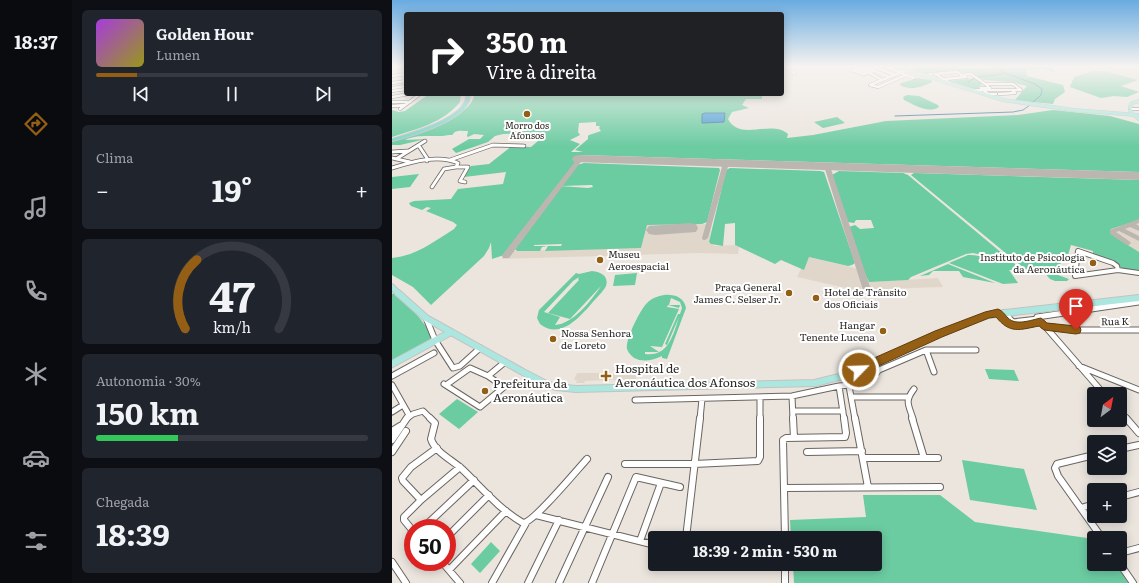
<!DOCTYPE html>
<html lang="pt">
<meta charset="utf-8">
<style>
:root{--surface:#171b24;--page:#20242c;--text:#f1f3f6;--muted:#9ea1a6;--line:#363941;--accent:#945f14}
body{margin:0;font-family:Literata,serif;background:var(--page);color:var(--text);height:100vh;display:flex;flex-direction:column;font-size:15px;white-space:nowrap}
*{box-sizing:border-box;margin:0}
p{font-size:13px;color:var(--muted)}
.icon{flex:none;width:22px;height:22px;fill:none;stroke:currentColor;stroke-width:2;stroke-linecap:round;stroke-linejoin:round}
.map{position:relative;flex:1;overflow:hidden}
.sheet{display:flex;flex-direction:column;gap:10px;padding:10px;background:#0d0f14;width:320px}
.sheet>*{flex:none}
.banner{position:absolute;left:12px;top:12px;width:380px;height:84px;border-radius:4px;box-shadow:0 2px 10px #0003;background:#202124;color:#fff;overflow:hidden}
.needle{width:26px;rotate:32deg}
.buttons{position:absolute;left:695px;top:387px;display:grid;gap:8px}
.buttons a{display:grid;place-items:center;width:40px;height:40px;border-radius:4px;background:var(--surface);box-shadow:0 2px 10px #0003;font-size:20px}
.speed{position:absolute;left:12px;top:519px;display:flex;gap:8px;font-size:20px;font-weight:700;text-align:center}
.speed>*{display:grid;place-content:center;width:52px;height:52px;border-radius:50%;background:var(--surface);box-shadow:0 2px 10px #0003;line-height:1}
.speed .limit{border:6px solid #d22;background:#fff;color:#111}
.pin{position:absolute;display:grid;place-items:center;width:34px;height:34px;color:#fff;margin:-41px -17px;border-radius:50% 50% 50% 0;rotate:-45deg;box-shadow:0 0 4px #0007}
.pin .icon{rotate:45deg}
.me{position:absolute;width:44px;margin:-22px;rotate:66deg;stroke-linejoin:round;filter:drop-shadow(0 0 3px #0008)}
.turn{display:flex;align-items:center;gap:14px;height:84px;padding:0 16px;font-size:18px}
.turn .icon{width:52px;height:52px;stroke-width:2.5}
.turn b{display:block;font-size:28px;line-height:34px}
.big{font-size:30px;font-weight:700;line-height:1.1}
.sheet .tile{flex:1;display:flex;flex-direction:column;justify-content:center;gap:6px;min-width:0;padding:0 14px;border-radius:6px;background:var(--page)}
.sheet .dial{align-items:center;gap:0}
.dial svg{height:104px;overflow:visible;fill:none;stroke:var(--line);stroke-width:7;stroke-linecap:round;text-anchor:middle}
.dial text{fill:var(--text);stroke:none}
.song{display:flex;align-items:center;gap:12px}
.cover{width:48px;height:48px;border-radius:6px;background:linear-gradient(135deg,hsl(280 70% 55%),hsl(60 70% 35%))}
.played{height:4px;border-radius:2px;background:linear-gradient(90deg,var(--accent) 15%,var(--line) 15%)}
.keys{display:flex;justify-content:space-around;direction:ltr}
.heat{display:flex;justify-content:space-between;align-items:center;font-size:22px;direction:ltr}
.charge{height:6px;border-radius:3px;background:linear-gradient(90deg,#34c759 30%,var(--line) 0)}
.trip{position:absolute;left:256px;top:531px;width:234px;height:40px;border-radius:4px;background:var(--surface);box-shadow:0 2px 10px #0003;font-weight:700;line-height:40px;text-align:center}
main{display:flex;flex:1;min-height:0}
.tabs{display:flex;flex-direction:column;width:72px;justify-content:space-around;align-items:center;background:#090b0e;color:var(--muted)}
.tabs .icon{width:28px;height:28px}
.tabs .active{color:var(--accent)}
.tabs b{font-size:18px;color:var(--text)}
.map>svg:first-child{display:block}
</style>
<main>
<nav class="tabs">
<b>18:37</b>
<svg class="icon active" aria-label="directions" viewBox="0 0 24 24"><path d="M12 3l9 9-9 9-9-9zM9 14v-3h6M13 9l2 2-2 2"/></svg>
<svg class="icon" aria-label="music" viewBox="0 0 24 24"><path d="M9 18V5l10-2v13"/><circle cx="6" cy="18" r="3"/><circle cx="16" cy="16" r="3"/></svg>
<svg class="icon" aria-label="phone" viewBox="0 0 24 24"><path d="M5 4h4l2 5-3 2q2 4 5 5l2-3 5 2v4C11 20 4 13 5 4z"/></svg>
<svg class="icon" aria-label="climate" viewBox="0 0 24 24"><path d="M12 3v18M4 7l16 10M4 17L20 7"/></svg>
<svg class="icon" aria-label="car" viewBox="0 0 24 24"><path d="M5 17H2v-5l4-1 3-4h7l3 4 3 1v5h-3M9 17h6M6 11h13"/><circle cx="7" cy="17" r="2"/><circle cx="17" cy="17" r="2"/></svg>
<svg class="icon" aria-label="filters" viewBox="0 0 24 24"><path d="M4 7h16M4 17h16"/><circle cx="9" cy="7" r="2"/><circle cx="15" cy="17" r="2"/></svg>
</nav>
<section class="sheet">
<div class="tile">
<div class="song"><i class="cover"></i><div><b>Golden Hour</b><p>Lumen</p></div></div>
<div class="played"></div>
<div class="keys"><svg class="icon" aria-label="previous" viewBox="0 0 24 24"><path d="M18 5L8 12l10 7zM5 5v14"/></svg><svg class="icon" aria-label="pause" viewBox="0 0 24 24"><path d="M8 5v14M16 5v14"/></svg><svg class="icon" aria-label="next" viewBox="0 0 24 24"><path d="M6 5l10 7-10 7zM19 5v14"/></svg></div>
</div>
<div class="tile"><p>Clima</p>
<div class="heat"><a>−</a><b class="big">19°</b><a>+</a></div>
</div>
<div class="tile dial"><svg viewBox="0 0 100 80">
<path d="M14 69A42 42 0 1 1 86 69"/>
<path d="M14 69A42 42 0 0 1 23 16" stroke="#945f14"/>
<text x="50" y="56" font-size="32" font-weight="700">47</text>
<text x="50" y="72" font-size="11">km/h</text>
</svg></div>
<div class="tile"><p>Autonomia · 30%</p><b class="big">150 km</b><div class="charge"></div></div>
<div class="tile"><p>Chegada</p><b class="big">18:39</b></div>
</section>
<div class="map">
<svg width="747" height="583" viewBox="0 0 747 583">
<rect width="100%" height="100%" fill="#ebe5de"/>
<!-- built -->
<path fill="#e1d6ca" d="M 717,66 L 747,66 L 747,80 L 708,69 Z
M 747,220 L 747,252 L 723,237 L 718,231 L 719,229 Z
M 320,224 L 317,242 L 323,246 L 343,245 L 347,247 L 346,254 L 307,253 L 110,259 L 115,251 L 249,248 L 255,225 Z
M 417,257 L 471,270 L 477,282 L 546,278 L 551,287 L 490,289 L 472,292 L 405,277 L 409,269 L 412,269 Z
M 185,373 L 245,373 L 244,379 L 193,381 L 192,383 L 184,383 L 185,380 L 182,380 Z"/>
<!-- green -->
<path fill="#6bcba1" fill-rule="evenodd" d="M 507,66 C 536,62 566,69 595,68 L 596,66 L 653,66 L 661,67 L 662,72 L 651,69 L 634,70 L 635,76 L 671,85 L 673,92 L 663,99 L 661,104 C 648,102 636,102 623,100 L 635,86 L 619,82 L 592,80 L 582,74 L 562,71 L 537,73 L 533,75 L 521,71 L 523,69 Z
M 700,71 L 713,71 L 746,80 L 729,86 L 747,92 L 735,97 L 722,96 L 709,98 L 678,87 L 682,77 Z
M 526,78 L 539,80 L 540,82 C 530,87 518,91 508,85 L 509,83 Z
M 584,78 L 591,83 L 584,90 L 581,90 L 556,81 Z
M 37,94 L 69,94 L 68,102 C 51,123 25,129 0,137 L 0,110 L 7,112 L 13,111 Z
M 82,94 L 370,94 L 370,99 L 354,99 L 350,105 L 357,108 L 340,112 L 336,119 C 348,142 379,119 396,134 L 395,138 L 421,135 L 494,121 L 626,115 L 661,110 L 718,116 L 747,124 L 747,172 L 189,155 L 112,255 L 100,259 L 99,242 L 97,248 L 92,256 L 39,305 L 21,287 L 0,275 L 0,258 C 26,255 41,242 62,229 L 65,225 L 61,222 L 34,211 L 39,208 L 35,207 L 30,210 L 19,206 L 17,203 L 22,201 L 59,199 L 66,189 L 111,184 L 114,172 L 72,177 L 79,166 L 97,164 L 120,146 L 139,147 L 146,141 L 139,136 L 132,133 L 111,134 L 103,136 L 96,142 L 64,153 L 60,149 L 77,139 L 88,139 L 92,135 L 82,134 L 76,137 L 75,136 L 76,131 C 72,131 66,130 63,132 C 59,135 63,135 57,135 C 42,138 27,133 13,140 L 34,139 L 8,145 L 0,145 L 0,142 C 18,136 83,116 82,94 ZM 204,122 L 204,126 L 208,126 L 207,128 L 209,131 L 197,135 L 196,136 L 196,139 L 183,150 L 191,152 L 179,152 L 188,144 L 178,140 L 188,135 L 186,132 L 187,123 Z
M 515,95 L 527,96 L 546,105 L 547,107 C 536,114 523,105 512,100 L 511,97 Z
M 445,117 L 453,123 L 431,128 L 422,122 Z
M 192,163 L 327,168 L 328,170 L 315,222 L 310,224 L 255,225 L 249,248 L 153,251 L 156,246 L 169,246 L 170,244 L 142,245 L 142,246 L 155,246 L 150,247 L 148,251 L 125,251 L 123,249 L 124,246 L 168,186 L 196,188 L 201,187 L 200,185 L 169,186 L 185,165 Z
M 338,168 L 428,171 L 432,172 L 463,263 L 460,265 L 456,266 L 417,257 L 412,270 L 389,260 L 383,264 L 343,245 L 343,223 L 333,224 L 331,246 L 319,244 L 317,242 L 334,170 Z
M 447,171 L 511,173 L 516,175 L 617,259 L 614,260 L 581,253 L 574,254 L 519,277 L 516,280 L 477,282 L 471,270 L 457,227 L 463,225 L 468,229 L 482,228 L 479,220 L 464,220 L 462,223 L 456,222 L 440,175 Z
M 522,173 L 747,180 L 747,220 L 719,229 L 718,231 L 723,237 L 747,252 L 747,272 L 730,268 L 701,256 L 701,251 L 679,245 L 676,255 L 684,257 L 683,261 L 670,257 L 666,275 L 677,279 L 675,281 L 663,281 L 658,279 L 651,271 L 633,269 L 519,175 Z
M 27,174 L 18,187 L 0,189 L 0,177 Z
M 576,255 C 590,254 605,264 620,261 L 626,267 L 626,270 L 617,270 L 626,283 L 611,284 L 557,263 Z
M 556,264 L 603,283 L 571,277 L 567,271 L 541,271 L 537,275 L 528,276 Z
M 200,271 C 209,272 217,276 214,286 C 211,292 205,297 200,303 C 188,317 168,340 148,324 L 145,318 L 147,310 L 184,273 L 187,274 ZM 187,277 L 186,279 L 187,280 L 156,313 L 178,319 L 209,286 C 199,301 181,324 163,325 L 168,317 L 152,312 L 181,281 Z
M 245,273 L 243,285 L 221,286 L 223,275 Z
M 2,293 C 18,305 31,321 42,338 L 0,361 L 0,294 Z
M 272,295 C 282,294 292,297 294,308 L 275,359 L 270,358 L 270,356 C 258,362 241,364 235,349 C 233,340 248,310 255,303 C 260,298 266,296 272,295 ZM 279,298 L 288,302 L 290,308 L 288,314 L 286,314 L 273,344 L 275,345 L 287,317 C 281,336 276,357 253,354 L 253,352 L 267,352 L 258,346 L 270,347 L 287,309 L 275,307 L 276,305 L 287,308 L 288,305 L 277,305 Z
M 593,369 L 622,370 L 627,381 L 597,379 Z
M 65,399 L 86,412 L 67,429 L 47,414 Z
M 570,460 L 632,469 L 645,510 L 578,500 Z
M 471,495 L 548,495 L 583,522 L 702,539 L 702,564 L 724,564 L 736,583 L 402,583 L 401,564 L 483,564 L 483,538 L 399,538 L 398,520 L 474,517 Z
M 99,542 L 108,551 L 88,573 L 79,564 Z"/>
<!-- water -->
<path fill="#4b9dd3" stroke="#417a9f" d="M 313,113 L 333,113 L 332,122 L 310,123 L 310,114 Z"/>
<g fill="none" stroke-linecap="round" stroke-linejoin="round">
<!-- stream -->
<path stroke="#417a9f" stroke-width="1" d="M 607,66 L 610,72 L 643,84 L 650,89 L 649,95 L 640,103
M 586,77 L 611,74
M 576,82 L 583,78
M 503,116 L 621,112 L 631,110 L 638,105"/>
<!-- taxiway -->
<path fill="#bcb6b0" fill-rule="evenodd" d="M 186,158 L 191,159 L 117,258 L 111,258 L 110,256 L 111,254 Z
M 334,161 L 337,163 L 316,238 L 313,240 L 311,240 L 310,238 L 331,163 Z
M 433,165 L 438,166 L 478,287 L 477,289 L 471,289 L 470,287 L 432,166 Z
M 747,219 L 747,223 L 744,224 L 747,226 L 747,231 L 738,227 L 733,229 L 747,236 L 747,241 L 727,231 L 724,232 L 737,241 L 739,243 L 737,245 L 735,245 L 718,234 L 718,230 Z"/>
<!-- runway -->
<path fill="#bcb6b0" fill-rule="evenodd" d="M 187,155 L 747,172 L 747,180 L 182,162 L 180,159 L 182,156 Z
M 298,223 L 304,224 L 306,228 L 304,232 L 263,235 L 257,234 L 254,230 L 257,226 Z"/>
<!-- minor-far4 casing -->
<g stroke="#6b6560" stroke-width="3.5">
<path id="minor-far4" d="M 393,66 L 403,74
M 481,66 L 503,75
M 492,66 L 522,78
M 0,69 L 14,66
M 483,71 L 478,72 L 467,68 L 478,69 L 497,77
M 476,73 L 471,74 L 460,70 C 471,68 481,75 490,80
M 514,75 L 486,87 L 478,85 L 515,70
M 569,75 L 579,74 L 596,86
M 0,76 L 14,74
M 553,79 L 574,77
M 0,83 L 14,81
M 560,84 L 543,74 L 565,72 L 570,75
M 0,88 L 14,86
M 598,88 L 589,88 L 596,94 L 604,94
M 579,90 L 629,90 L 621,84 L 594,84
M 0,91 L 14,89
M 607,94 L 623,93 L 620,90
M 0,97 L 17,94
M 0,102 L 18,102
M 0,106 L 13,105
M 8,109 L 28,94
M 738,109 L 747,109"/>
</g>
<!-- minor-far3 casing -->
<g stroke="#6b6560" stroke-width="4.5">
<path id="minor-far3" d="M 27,146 L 35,158 L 35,161
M 0,152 L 15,151
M 0,158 L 18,162
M 4,159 L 33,141
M 58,160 L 101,145 L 132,146
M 0,168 C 20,162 46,154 66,163 L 64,167 L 76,167 L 68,181 L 73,182
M 40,187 L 52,169 L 64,167"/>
</g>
<!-- minor-far2 casing -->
<g stroke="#6b6560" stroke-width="6">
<path id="minor-far2" d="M 686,251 L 721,263 L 725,266 L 726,270 L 683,276 Z
M 726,270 L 747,273"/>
</g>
<!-- minor-far1 casing -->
<g stroke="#6b6560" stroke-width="7">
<path id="minor-far1" d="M 606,313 C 621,330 629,326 649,322
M 612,313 L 621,322 L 646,319
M 34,318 L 43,340 L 61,368 L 68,366 L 88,348
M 652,326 L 684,330 L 747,330
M 534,350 L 542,372
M 687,366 L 747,390
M 455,375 L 463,419
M 0,376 L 42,353
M 96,376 L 113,362
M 52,384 L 88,407 L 112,387 L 96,376 L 78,368 L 54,385
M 0,385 L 17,415
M 447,386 L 452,419
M 712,394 L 645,317 L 747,302
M 400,396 L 401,419
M 368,397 L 368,419
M 459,397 L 516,397
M 243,400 L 400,396 L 447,386 L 471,384 L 478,380 L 487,370 L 534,350 L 584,350
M 401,411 L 451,411
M 0,412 L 11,405
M 728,412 L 735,419
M 14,419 L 21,414 L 31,411 L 39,419
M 308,419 L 310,399
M 521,419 C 517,405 512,402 522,389"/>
</g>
<!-- minor casing -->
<g stroke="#6b6560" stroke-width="8">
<path id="minor" d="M 38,418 L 43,423 L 39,439 C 43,452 60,460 70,469 C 90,488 107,509 131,523 C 141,523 185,470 195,459
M 401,418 L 402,438
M 463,418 L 476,487
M 520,418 L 532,458
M 734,418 L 747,433
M 0,431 L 8,426
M 0,440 L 15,418
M 728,449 L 747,445
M 0,452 L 14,431
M 415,452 L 470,451
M 702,455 L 665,464 L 663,468 L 666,476 L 710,538
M 471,458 L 546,458
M 233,464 L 302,464 L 366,461 L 368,457 L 368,418
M 392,488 L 548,487
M 728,497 L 747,492
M 29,500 L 11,481 L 10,478 L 19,467 L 45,448
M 689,508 L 702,504
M 144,515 L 263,545
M 31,528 L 82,480
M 21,531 L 12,520 L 12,517 L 29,500 L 68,467
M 55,537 L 97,495
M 294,538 L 308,418
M 393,538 L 391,440 L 394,438 L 453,437 L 454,433 L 452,418
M 248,541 L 269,483
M 728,553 L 747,548
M 0,562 L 14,583
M 50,562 L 68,583
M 393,564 L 393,583
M 728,564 L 741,583
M 57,570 L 114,511
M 100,583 L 134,523
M 136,583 L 167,520
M 167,583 L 216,477
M 200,583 L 244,477 L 288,487"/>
</g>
<!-- major-far2 casing -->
<g stroke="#c4c3c2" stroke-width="4">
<path id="major-far2" d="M 502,66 L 611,100 L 681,110 L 745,115
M 747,101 L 740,103 L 738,107 L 739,113 L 747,119"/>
</g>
<!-- major-far1 casing -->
<g stroke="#c4c3c2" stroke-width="7">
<path id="major-far1" d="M 0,287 L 7,294"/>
</g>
<!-- major casing -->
<g stroke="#c4c3c2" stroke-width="8">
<path id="major" d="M 6,293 L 34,318 L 131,372 L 152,383 L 164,387 L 184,389 L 423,383 L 455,375 L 546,334 L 596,315 L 747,298
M 0,364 L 59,332"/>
</g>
<!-- highway casing -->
<g stroke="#c4c3c2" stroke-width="2">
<path id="highway" d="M 74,94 L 78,94 C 77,97 78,101 76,103 C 67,122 20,136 0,141 L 0,139 C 19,133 62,121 72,103 C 74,101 74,97 74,94 Z"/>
</g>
<!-- minor-far4 -->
<use href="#minor-far4" stroke="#fff" stroke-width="2.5"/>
<!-- minor-far3 -->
<use href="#minor-far3" stroke="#fff" stroke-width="3"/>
<!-- minor-far2 -->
<use href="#minor-far2" stroke="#fff" stroke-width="4"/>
<!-- minor-far1 -->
<use href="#minor-far1" stroke="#fff" stroke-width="5"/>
<!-- minor -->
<use href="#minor" stroke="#fff" stroke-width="6"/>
<!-- major-far2 -->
<use href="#major-far2" stroke="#ace7df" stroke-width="3"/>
<!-- major-far1 -->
<use href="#major-far1" stroke="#ace7df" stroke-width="5"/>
<!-- major -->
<use href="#major" stroke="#ace7df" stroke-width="6"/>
<!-- highway -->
<use href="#highway" fill="#75d7c9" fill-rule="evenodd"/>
</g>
<!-- sky -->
<linearGradient id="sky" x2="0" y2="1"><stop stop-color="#69abe0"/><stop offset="0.45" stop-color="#f6f3f0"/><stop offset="1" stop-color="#f6f3f0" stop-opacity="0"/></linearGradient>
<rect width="747" height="147" fill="url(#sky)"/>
<!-- route -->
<path fill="#945f14" stroke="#603e0d" d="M 606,309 C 611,311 613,315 616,318 C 624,326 639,320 649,318 L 655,323 L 684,326 L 688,327 L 689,330 L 688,333 L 684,334 L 652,330 L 647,326 C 627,330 618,334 604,317 L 597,318 L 550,337 L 471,373 L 467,374 L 464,373 L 462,370 L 464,366 L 543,331 L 593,312 Z"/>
<!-- markers -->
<g fill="#945f14" stroke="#fff" stroke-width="1.5">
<circle cx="135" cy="114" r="4"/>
<circle cx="208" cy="260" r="4"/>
<circle cx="701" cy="263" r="4"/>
<circle cx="397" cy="293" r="4"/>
<circle cx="424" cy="298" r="4"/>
<circle cx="491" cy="331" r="4"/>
<circle cx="161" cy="339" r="4"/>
<path d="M212 370h4v4h4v4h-4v4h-4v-4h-4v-4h4z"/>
<circle cx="93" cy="391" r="4"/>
</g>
<g text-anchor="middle" stroke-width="4" stroke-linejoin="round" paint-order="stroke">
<!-- far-poi labels -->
<g font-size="9" fill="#2b2826" stroke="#fff">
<text x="135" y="129">Morro dos<tspan x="135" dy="10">Afonsos</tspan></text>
</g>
<!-- poi labels -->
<g font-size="10" fill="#2b2826" stroke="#fff" text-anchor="start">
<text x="216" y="258">Museu<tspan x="216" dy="12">Aeroespacial</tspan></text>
<text x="693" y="261" text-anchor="end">Instituto de Psicologia<tspan x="693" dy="12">da Aeronáutica</tspan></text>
<text x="389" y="291" text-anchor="end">Praça General<tspan x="389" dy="12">James C. Selser Jr.</tspan></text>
<text x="432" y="296">Hotel de Trânsito<tspan x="432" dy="12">dos Oficiais</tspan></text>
<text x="483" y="329" text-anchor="end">Hangar<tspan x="483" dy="12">Tenente Lucena</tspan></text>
<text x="169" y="337">Nossa Senhora<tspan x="169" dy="12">de Loreto</tspan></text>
</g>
<!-- street labels -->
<g font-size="10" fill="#2b2826" stroke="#fff">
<text transform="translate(723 321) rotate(-1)" y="4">Rua K</text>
</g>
<!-- near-poi labels -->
<g font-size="12" fill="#2b2826" stroke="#fff" text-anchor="start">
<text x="223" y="373">Hospital de<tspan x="223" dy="14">Aeronáutica dos Afonsos</tspan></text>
<text x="101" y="388">Prefeitura da<tspan x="101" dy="14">Aeronáutica</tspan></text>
</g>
</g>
</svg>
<div class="buttons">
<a><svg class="needle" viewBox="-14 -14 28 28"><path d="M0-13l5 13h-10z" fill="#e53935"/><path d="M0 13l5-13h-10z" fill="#9ea1a6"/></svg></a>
<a><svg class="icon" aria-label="layers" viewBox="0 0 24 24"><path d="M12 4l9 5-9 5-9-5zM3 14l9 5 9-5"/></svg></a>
<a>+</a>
<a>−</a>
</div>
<div class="speed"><div class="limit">50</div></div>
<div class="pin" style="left:684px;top:330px;background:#d93025"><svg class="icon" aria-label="arrive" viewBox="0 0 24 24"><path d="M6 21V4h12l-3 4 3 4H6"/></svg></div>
<svg class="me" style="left:467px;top:370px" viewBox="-20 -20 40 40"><circle r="17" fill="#945f14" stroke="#fff" stroke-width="3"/><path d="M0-11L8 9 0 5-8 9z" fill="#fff"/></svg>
<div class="trip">18:39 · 2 min · 530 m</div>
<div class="banner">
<div class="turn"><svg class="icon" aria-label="right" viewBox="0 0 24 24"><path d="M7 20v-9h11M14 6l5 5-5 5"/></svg><div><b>350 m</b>Vire à direita</div></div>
</div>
</div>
</main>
